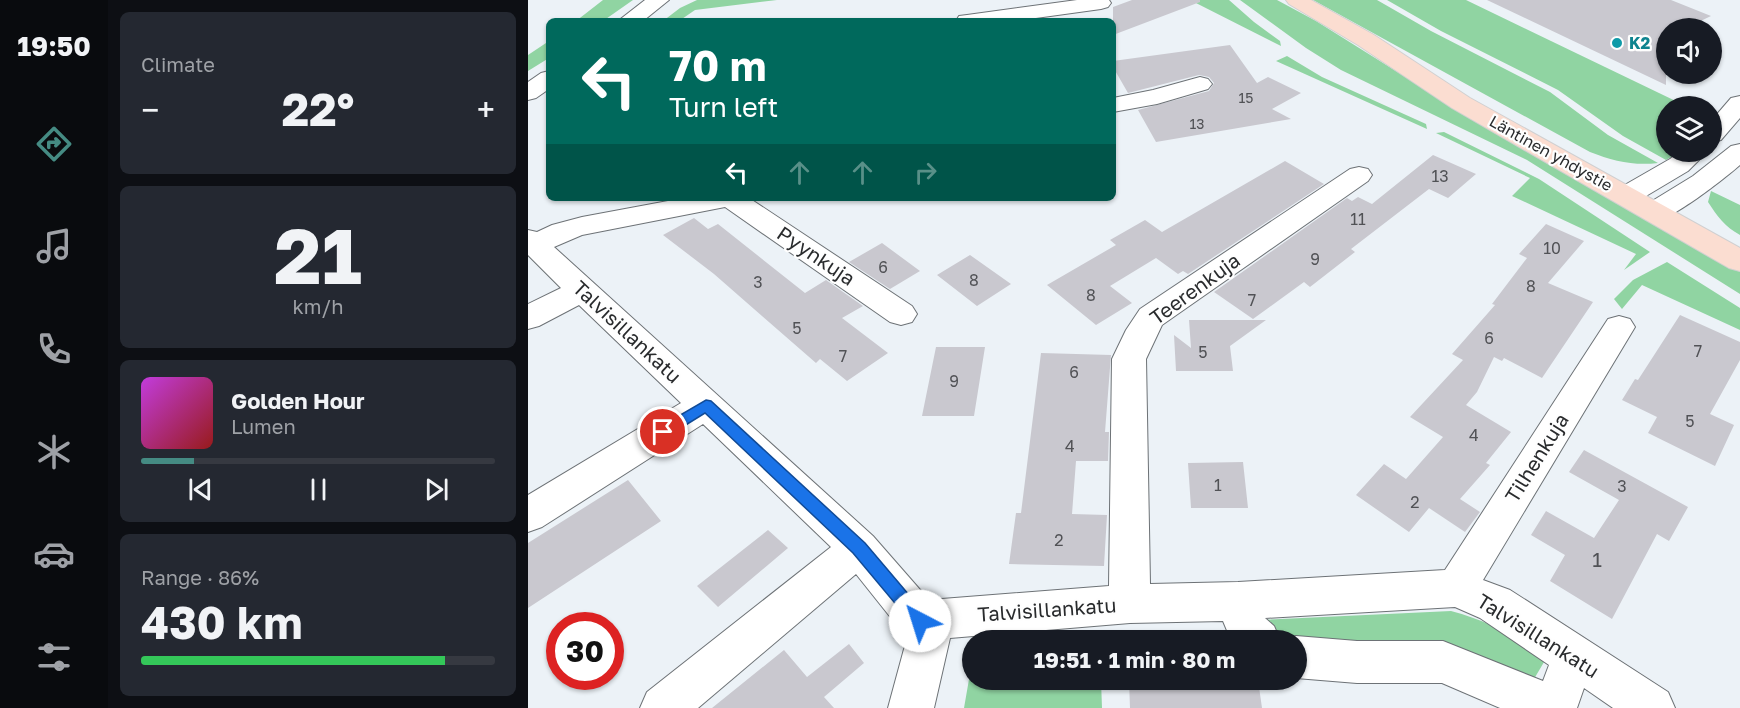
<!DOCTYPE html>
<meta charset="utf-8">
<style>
:root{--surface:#171b24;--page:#242831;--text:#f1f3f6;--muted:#9ea1a6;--line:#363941;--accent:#458b83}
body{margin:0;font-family:"Golos Text",sans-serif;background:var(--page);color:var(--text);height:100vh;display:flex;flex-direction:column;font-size:22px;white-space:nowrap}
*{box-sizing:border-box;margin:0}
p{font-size:20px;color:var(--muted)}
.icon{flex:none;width:33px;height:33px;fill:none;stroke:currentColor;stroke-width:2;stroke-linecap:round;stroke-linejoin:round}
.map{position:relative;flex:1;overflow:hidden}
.side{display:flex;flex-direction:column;gap:12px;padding:12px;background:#0d0f14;width:420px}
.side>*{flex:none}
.top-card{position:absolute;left:18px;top:18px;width:570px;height:183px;border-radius:9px;box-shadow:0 2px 4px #0004;background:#00695c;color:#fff;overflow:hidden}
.buttons{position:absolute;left:1128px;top:18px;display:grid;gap:12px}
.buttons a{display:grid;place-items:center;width:66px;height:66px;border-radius:50%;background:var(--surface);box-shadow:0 2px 4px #0004;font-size:30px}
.speed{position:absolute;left:18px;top:612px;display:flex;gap:12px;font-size:30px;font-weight:700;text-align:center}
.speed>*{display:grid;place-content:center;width:78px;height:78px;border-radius:50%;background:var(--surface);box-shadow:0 2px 4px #0004;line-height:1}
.speed .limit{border:9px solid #d22;background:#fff;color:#111}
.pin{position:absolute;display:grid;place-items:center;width:51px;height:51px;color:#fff;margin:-26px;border:3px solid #fff;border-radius:50%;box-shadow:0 2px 6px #0007}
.me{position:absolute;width:66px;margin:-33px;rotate:320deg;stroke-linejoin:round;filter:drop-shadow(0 0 4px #0008)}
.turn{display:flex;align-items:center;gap:21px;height:126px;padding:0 24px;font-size:27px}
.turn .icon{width:78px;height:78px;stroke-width:2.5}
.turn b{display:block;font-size:42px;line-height:51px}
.lanes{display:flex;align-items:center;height:57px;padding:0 24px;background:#0003;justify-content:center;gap:30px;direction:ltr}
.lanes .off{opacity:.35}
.big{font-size:45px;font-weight:700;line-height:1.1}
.side .card{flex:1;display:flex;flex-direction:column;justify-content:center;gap:9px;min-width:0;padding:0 21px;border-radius:9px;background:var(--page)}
.side .dial{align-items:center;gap:0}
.dial b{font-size:78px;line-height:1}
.song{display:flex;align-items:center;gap:18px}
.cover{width:72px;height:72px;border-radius:9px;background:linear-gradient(135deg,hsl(290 70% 55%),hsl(0 70% 35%))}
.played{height:6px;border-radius:3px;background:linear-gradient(90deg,var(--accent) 15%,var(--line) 15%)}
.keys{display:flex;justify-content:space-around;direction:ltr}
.heat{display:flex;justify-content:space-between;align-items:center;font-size:33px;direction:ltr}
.charge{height:9px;border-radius:4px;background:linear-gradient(90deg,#34c759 86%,var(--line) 0)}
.trip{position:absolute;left:434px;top:630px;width:345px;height:60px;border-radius:30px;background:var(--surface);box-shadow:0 2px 4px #0004;font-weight:700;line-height:60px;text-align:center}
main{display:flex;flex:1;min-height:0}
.dock{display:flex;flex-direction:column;width:108px;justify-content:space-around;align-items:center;background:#090b0e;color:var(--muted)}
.dock .icon{width:42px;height:42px}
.dock .selected{color:var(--accent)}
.dock b{font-size:27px;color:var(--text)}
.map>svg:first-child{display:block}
</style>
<main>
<nav class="dock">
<b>19:50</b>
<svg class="icon selected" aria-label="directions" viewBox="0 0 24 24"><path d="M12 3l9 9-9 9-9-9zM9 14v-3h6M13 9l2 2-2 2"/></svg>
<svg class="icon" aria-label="music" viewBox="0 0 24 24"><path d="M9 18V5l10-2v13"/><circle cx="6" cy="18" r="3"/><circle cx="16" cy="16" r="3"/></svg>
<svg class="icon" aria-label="phone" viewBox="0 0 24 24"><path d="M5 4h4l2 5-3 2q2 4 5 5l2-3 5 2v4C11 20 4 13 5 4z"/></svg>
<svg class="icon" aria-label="climate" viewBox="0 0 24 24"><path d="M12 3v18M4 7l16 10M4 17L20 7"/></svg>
<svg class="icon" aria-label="car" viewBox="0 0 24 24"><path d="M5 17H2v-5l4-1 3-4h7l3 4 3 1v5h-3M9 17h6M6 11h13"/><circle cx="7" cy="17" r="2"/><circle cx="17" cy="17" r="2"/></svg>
<svg class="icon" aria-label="filters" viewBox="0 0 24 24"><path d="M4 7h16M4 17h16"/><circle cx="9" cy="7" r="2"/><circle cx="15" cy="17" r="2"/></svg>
</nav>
<section class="side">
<div class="card"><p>Climate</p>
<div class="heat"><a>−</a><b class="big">22°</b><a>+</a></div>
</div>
<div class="card dial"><b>21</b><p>km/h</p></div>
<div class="card">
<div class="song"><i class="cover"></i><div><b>Golden Hour</b><p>Lumen</p></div></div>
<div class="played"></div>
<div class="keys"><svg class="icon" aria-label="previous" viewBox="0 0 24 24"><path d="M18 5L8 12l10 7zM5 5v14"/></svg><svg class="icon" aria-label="pause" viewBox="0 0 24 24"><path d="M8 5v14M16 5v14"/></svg><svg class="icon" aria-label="next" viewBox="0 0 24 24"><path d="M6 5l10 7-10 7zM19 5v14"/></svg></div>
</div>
<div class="card"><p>Range · 86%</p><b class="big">430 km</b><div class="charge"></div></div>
</section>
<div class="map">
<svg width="1212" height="708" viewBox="0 0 1212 708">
<rect width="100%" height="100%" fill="#ecf2f7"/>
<!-- green -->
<path fill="#90d4a2" d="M 75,0 L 105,0 L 75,21 L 48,21 Z
M 169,0 L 249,0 L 167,10 L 151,21 L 135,21 L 152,8 Z
M 662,0 L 701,0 L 726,22 L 752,41 L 753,46 Z
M 712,0 L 749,0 L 788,21 L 967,133 L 1212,272 L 1212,294 L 999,160 L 813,70 L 778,48 Z
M 785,0 L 849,0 L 903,31 L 1022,92 L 1080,135 L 1130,163 C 1106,166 1085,161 1062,152 Z
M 859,0 L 938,0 L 1158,106 L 1138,106 L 1138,152 L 1151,152 L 1138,160 L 1095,136 L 1030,90 L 913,31 Z
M 21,41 L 21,58 L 0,71 L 0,55 Z
M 759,56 L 794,77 L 898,124 L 899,129 L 748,61 Z
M 916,132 L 1011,179 L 1122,252 L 1096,270 L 1108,254 L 984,196 L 1002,178 L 908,133 Z
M 1183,191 L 1212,205 L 1212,235 C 1197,227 1189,216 1180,202 Z
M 1139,262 L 1212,308 L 1212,330 L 1114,285 L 1094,309 L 1086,299 L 1105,280 Z
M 923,611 C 961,621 986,636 1019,657 L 1006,679 L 768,640 L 750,640 L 731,634 L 732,620 Z
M 444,662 L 444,680 L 573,680 L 574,708 L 436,708 Z"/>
<!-- building -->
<path fill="#c9c8cf" d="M 604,0 L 672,0 L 672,2 L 585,35 L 585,7 Z
M 959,0 L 1143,0 L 1183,16 L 1158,28 L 1138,28 L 1138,85 Z
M 702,45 L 729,83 L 740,77 L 773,93 L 744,109 L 763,119 L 628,142 L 610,110 L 681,91 L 686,83 L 681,77 L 671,75 L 600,93 L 585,67 L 585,61 Z
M 905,155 L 948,174 L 920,198 L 901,189 L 823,249 L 827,252 L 782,287 L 776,282 L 725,319 L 686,292 L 819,198 L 824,201 L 830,197 L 844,204 Z
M 757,161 L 796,184 L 660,274 L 655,271 L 650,274 L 628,258 L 582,286 L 604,303 L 568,325 L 519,285 L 588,245 L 582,240 L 617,220 L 634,232 Z
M 166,218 L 180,229 L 190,224 L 277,293 L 298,280 L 335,306 L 314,318 L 360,353 L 319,381 L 292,359 L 288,363 L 186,274 L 135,235 Z
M 1018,224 L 1056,241 L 1020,283 L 1065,302 L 1014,378 L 976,358 L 974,361 L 966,357 L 949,392 L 938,405 L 983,432 L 958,463 L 962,465 L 932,499 L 952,512 L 937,532 L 901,508 L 881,532 L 828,495 L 856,464 L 878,479 L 915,437 L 882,417 L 935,360 L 924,354 L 967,305 L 964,304 L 999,258 L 991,254 Z
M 354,243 L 392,271 L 362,289 L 321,262 Z
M 442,255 L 483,284 L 449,306 L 409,275 Z
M 1152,315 L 1212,342 L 1212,360 L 1182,414 L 1206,425 L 1187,466 L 1120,433 L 1129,417 L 1094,400 L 1107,379 L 1110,380 Z
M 661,320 L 738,320 L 702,346 L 705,371 L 648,371 L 646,335 L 663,348 Z
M 408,347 L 457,347 L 446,416 L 394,416 Z
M 513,353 L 583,355 L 577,432 L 581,432 L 580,461 L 548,461 L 544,514 L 579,515 L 576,566 L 481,564 L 488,513 L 493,513 Z
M 1056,450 L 1160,507 L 1141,541 L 1129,534 L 1084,619 L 1022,581 L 1037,555 L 1003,535 L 1018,511 L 1066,538 L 1091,500 L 1041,472 Z
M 715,462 L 720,508 L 663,508 L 660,463 Z
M 100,480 L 133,521 L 0,608 L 0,543 Z
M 240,530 L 260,548 L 190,607 L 169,586 Z
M 321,644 L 336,663 L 296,697 L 306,708 L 184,708 L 256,650 L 279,677 Z
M 601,680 L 730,680 L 734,708 L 602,708 Z"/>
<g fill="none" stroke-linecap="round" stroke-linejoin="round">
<!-- minor casing -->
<g stroke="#6d7276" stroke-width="2">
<path id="minor" d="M 117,0 L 141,0 L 115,21 L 90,21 Z
M 549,0 L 581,0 L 583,3 L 580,7 L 573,9 L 486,21 L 428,21 L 431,16 L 439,15 Z
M 21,71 L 21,89 L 8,98 L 0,100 L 0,82 L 13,73 Z
M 672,77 L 680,79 L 684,84 L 680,89 L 629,104 L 585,112 L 585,98 L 625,90 Z
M 1212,96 L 1212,118 L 1193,140 L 1184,142 L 1184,120 L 1203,98 Z
M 1212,144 L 1212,165 C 1197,178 1143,221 1125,221 C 1122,220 1119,219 1116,218 L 1112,212 L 1116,206 L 1165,176 L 1203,146 Z
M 1151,152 L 1179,152 L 1160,171 L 1108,202 L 1098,204 L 1088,202 L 1084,196 L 1088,190 L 1142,159 Z
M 831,167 L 840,169 L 844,175 L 840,181 L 634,325 L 618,359 L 622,584 L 710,582 L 917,570 L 1080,319 L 1091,316 L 1102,319 L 1107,327 L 955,580 L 982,590 L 1140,692 L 1147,708 L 1085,708 L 1056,688 L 1049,708 L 972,708 L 914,683 L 829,683 L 768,678 L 768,640 L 757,640 L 768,636 L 829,641 L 915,641 L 1015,681 L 1021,665 L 952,618 L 927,607 L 737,618 L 746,626 L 752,640 L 703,640 L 695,621 L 602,623 L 422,638 L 406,708 L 360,708 L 379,638 L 328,574 L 170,708 L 112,708 L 119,692 L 303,547 L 175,424 L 14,527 L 0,532 L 0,495 L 153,403 L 51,305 L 11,326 L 0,329 L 0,304 L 33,288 L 0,255 L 0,230 L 9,232 L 24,225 L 54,217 L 156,198 L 221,198 L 384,306 L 389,314 L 384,322 L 373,325 L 362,322 L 197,207 L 54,235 L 26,247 L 345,536 L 401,600 L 581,586 L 584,359 L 598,330 L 612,309 L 822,169 Z"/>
</g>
<!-- major casing -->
<g stroke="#d0d0d1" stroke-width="2">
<path id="major" d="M 758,0 L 783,0 L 846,35 L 942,98 L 1212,248 L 1212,271 L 1201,268 L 924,108 L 830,45 L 761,4 Z"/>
</g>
<!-- minor -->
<use href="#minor" fill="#fff" fill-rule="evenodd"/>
<!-- major -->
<use href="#major" fill="#fbddd1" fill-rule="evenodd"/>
</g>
<!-- route -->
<path fill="#1a73e8" stroke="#114b97" stroke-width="1.5" d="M 178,400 L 183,401 L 337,543 L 398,615 L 401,621 L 398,626 L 392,629 L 386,626 L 325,553 L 177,413 L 140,436 L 130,436 L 128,432 L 130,428 Z"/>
<!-- markers -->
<circle fill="#0f9aa8" stroke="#fefefe" stroke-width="2" cx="1089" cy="43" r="6"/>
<g text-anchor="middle" stroke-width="4.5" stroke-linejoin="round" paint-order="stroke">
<!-- far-number labels -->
<g font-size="14" fill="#515256">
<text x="718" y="103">15</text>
<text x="669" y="129">13</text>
</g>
<!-- far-culture labels -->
<g font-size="16" font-weight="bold" fill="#0d838f" stroke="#fefefe" text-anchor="start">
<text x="1101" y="49">K2</text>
</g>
<!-- far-street labels -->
<g font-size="16" fill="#292b2d" stroke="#fefefe">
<text transform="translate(1023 153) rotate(29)" y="6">Läntinen yhdystie</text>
</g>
<!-- number labels -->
<g font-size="16" fill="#515256">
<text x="912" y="182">13</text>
<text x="830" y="225">11</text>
<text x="1024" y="254">10</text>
<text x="787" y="265">9</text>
<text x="355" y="273">6</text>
<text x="446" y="286">8</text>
<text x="230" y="288">3</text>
<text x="1003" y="292">8</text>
<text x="563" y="301">8</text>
<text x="724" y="306">7</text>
<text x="269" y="334">5</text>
<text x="961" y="344">6</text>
<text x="1170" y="357">7</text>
<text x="675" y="358">5</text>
<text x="315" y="362">7</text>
<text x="546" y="378">6</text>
<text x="426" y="387">9</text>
<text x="1162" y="427">5</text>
<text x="946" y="441">4</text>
<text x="542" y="452">4</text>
<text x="690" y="491">1</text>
<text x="1094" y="492">3</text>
<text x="887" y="508">2</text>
<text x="531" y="546">2</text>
</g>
<!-- street labels -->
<g font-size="20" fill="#292b2d" stroke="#fefefe">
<text transform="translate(288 256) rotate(34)" y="7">Pyynkuja</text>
<text transform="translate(667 289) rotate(-36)" y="7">Teerenkuja</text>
<text transform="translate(99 332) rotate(43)" y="7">Talvisillankatu</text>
<text transform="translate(1009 458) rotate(-58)" y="7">Tilhenkuja</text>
<text transform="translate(519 610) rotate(-4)" y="7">Talvisillankatu</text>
<text transform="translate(1010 636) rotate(32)" y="7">Talvisillankatu</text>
</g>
<!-- near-number labels -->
<g font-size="20" fill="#515256">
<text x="1069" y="567">1</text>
</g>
</g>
</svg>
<div class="buttons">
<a><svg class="icon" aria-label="sound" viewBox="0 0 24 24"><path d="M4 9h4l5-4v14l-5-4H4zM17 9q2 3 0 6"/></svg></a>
<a><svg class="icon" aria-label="layers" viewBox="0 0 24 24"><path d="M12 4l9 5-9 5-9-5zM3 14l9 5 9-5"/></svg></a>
</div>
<div class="speed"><div class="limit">30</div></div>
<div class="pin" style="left:135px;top:432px;background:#d93025"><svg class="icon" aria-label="arrive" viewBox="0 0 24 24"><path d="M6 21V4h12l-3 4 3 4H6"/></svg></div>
<svg class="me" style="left:392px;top:621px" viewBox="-20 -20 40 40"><circle r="19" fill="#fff"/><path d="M0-13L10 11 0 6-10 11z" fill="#1a73e8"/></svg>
<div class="trip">19:51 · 1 min · 80 m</div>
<div class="top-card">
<div class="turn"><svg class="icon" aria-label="left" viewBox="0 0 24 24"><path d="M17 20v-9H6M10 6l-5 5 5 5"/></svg><div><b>70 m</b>Turn left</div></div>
<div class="lanes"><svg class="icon" aria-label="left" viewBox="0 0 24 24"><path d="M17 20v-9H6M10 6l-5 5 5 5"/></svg><svg class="icon off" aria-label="ahead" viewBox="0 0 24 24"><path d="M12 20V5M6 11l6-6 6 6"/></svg><svg class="icon off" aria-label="ahead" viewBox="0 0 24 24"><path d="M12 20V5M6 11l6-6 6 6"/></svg><svg class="icon off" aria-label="right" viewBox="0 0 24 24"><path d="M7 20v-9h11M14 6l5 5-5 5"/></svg></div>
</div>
</div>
</main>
